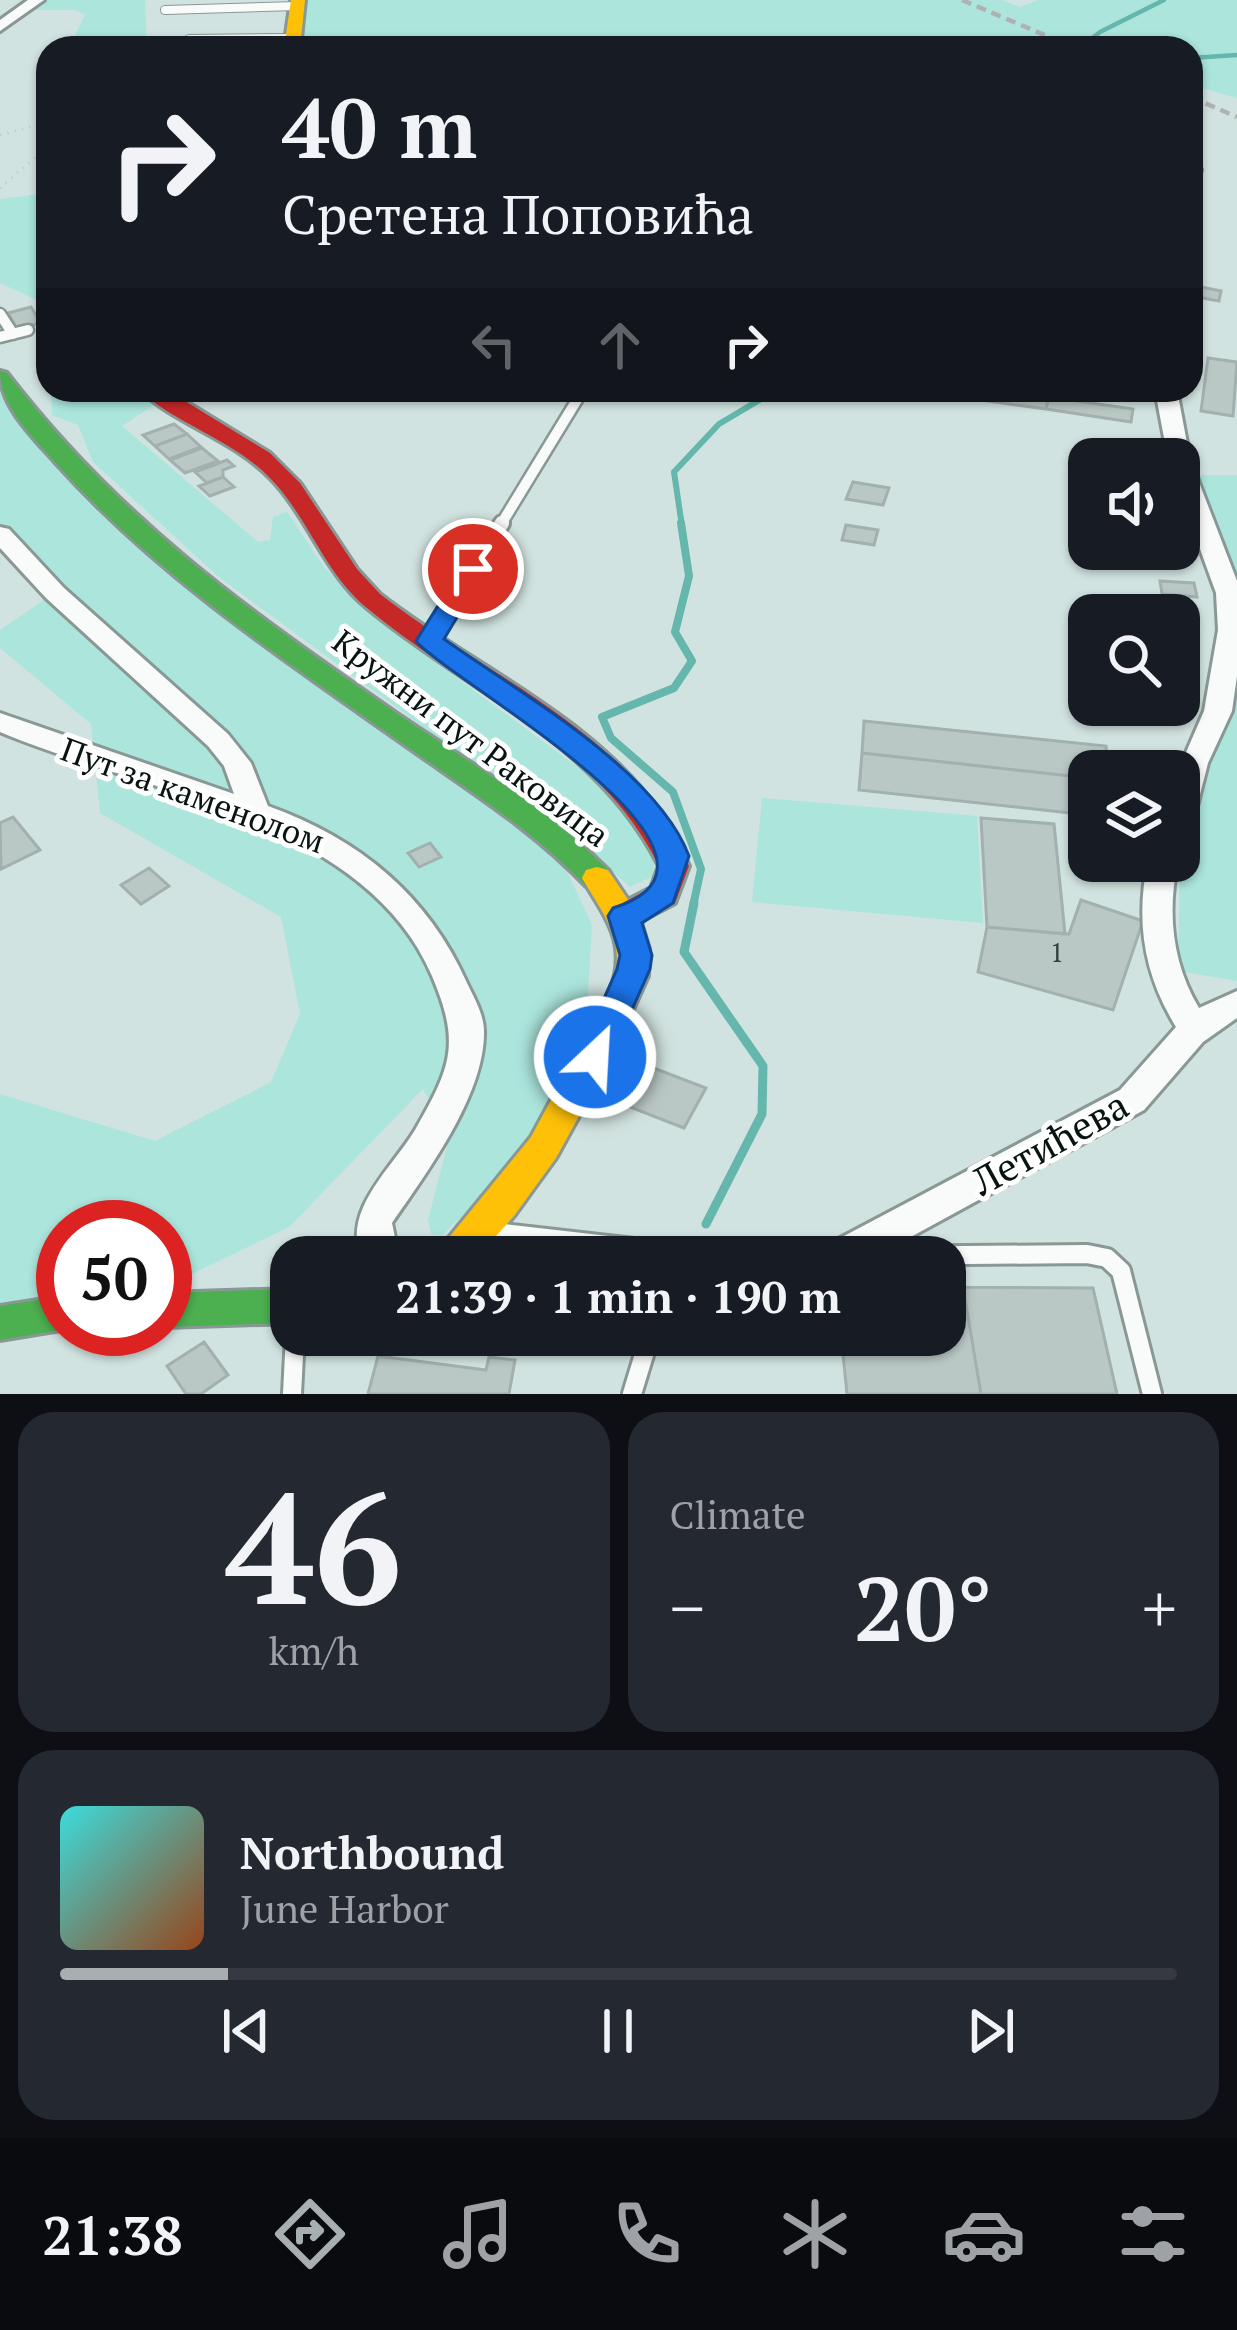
<!DOCTYPE html>
<meta charset="utf-8">
<style>
:root{--surface:#171b24;--page:#242831;--text:#f1f3f6;--muted:#9ea1a6;--line:#363941;--accent:#a8afb0}
body{margin:0;font-family:"PT Serif",serif;background:var(--page);color:var(--text);height:100vh;display:flex;flex-direction:column;font-size:45px;white-space:nowrap}
*{box-sizing:border-box;margin:0}
p{font-size:39px;color:var(--muted)}
.icon{flex:none;width:66px;height:66px;fill:none;stroke:currentColor;stroke-width:2;stroke-linecap:round;stroke-linejoin:round}
.map{position:relative;height:1394px;overflow:hidden}
.panel{display:flex;flex-direction:column;gap:18px;padding:18px;background:#0d0f14;flex:1}
.panel>*{flex:none}
.guide{position:absolute;left:36px;top:36px;width:1167px;height:366px;border-radius:36px;box-shadow:0 3px 9px #0004;background:#171b24;color:var(--text);overflow:hidden}
.tools{position:absolute;left:1068px;top:438px;display:grid;gap:24px}
.tools a{display:grid;place-items:center;width:132px;height:132px;border-radius:24px;background:var(--surface);box-shadow:0 3px 9px #0004;font-size:60px}
.speed{position:absolute;left:36px;top:1200px;display:flex;gap:24px;font-size:60px;font-weight:700;text-align:center}
.speed>*{display:grid;place-content:center;width:156px;height:156px;border-radius:50%;background:var(--surface);box-shadow:0 3px 9px #0004;line-height:1}
.speed .limit{border:18px solid #d22;background:#fff;color:#111}
.pin{position:absolute;display:grid;place-items:center;width:102px;height:102px;color:#fff;margin:-51px;border:6px solid #fff;border-radius:50%;box-shadow:0 3px 12px #0007}
.me{position:absolute;width:132px;margin:-66px;rotate:25deg;stroke-linejoin:round;filter:drop-shadow(0 0 9px #0008)}
.turn{display:flex;align-items:center;gap:42px;height:252px;padding:0 48px;font-size:54px}
.turn .icon{width:156px;height:156px;stroke-width:2.5}
.turn b{display:block;font-size:84px;line-height:102px}
.lanes{display:flex;align-items:center;height:114px;padding:0 48px;background:#0003;justify-content:center;gap:60px;direction:ltr}
.lanes .off{opacity:.35}
.big{font-size:90px;font-weight:800;line-height:1.1}
.panel .tile{flex:1;display:flex;flex-direction:column;justify-content:center;gap:18px;min-width:0;padding:0 42px;border-radius:36px;background:var(--page)}
.panel .dial{align-items:center;gap:0}
.dial b{font-size:156px;line-height:1}
.song{display:flex;align-items:center;gap:36px}
.cover{width:144px;height:144px;border-radius:18px;background:linear-gradient(135deg,hsl(180 70% 55%),hsl(20 70% 35%))}
.played{height:12px;border-radius:6px;background:linear-gradient(90deg,var(--accent) 15%,var(--line) 15%)}
.keys{display:flex;justify-content:space-around;direction:ltr}
.heat{display:flex;justify-content:space-between;align-items:center;font-size:66px;direction:ltr}
.panel .tiles{flex:1;display:grid;gap:18px;grid-template-columns:1fr 1fr}
.tile:last-child{grid-column:span 2}
.trip{position:absolute;left:270px;top:1236px;width:696px;height:120px;border-radius:36px;background:var(--surface);box-shadow:0 3px 9px #0004;font-weight:800;line-height:120px;text-align:center}
.menu{display:flex;height:192px;justify-content:space-around;align-items:center;background:#090b0e;color:var(--muted)}
.menu .icon{width:84px;height:84px}
.menu .on{color:var(--accent)}
.menu b{font-size:54px;color:var(--text)}
.map>svg:first-child{display:block}
</style>
<div class="map">
<svg width="1237" height="1394" viewBox="0 0 1237 1394">
<rect width="100%" height="100%" fill="#d1e3e0"/>
<!-- green -->
<path fill="#abe5dc" d="M 37,0 L 145,0 L 147,48 L 85,48 L 75,35 L 85,15 L 75,10 L 23,10 Z
M 298,0 L 1002,0 L 1019,7 L 1039,0 L 1237,0 L 1237,98 L 1191,85 L 1191,48 L 291,48 Z
M 48,193 L 48,318 L 43,303 L 0,283 L 0,199 Z
M 0,377 L 66,468 L 550,835 L 592,925 L 586,1028 L 548,1112 L 508,1173 L 442,1235 L 431,1234 L 428,1220 L 450,1135 L 423,1089 L 289,1227 L 165,1287 L 165,1227 L 63,1227 L 63,1316 L 0,1323 L 0,1094 L 155,1141 L 271,1082 L 300,1014 L 281,917 L 100,813 L 91,724 L 0,648 L 0,630 L 54,593 L 0,530 Z
M 51,390 L 149,390 L 154,405 L 122,426 L 258,542 L 270,540 L 273,517 L 287,512 L 324,567 L 362,608 L 625,802 L 649,841 L 656,875 L 630,887 L 576,839 L 220,578 L 93,462 L 78,425 L 52,415 Z
M 1182,475 L 1237,475 L 1237,981 L 1178,971 L 1181,812 L 1218,711 L 1229,593 Z
M 762,798 L 977,816 L 983,923 L 752,902 Z"/>
<g fill="none" stroke-linecap="round" stroke-linejoin="round">
<!-- stream-far3 -->
<path stroke="#65b6ac" stroke-width="4.5" d="M 1080,48 L 1100,32 L 1164,0
M 1191,58 L 1237,55"/>
<!-- stream-far2 -->
<path stroke="#65b6ac" stroke-width="6" d="M 682,526 L 674,472 L 719,424 L 776,390"/>
<!-- stream-far1 -->
<path stroke="#65b6ac" stroke-width="8" d="M 681,523 L 689,576 L 675,632 L 692,661 L 674,688 L 602,717 L 611,738 L 673,792 L 701,869 L 693,906"/>
<!-- stream -->
<path stroke="#65b6ac" stroke-width="9" d="M 694,903 L 684,952 L 763,1066 L 762,1114 L 706,1224"/>
</g>
<!-- building -->
<path fill="#b9c7c5" stroke="#a2b0ae" stroke-width="3" d="M 1191,285 L 1221,291 L 1219,301 L 1191,296 Z
M 31,307 L 41,323 L 17,329 L 8,313 Z
M 1208,358 L 1237,362 L 1233,416 L 1201,411 Z
M 968,390 L 1002,390 L 1049,396 L 1046,409 L 966,398 Z
M 1049,397 L 1133,409 L 1131,422 L 1046,409 Z
M 174,424 L 187,434 L 155,446 L 143,435 Z
M 187,434 L 201,447 L 169,459 L 155,446 Z
M 202,448 L 218,461 L 185,473 L 170,460 Z
M 227,460 L 234,466 L 223,470 L 223,477 L 207,483 L 195,472 Z
M 223,477 L 234,487 L 210,496 L 199,486 Z
M 853,482 L 889,488 L 883,505 L 846,499 Z
M 846,525 L 878,530 L 874,545 L 842,540 Z
M 1160,581 L 1194,583 L 1197,597 L 1162,594 Z
M 864,721 L 1106,746 L 1108,771 L 1089,771 L 1089,778 L 862,753 Z
M 862,753 L 1089,778 L 1089,815 L 859,790 Z
M 13,817 L 40,850 L 1,869 L 0,823 Z
M 981,818 L 1054,824 L 1065,934 L 987,927 Z
M 430,843 L 441,857 L 419,867 L 408,853 Z
M 149,868 L 169,886 L 141,904 L 121,885 Z
M 1081,900 L 1143,921 L 1113,1010 L 978,972 L 987,927 L 1069,934 Z
M 630,1059 L 706,1088 L 684,1128 L 607,1098 Z
M 945,1287 L 963,1287 L 981,1394 L 847,1394 L 841,1335 L 945,1335 Z
M 963,1287 L 1093,1288 L 1117,1394 L 981,1394 Z
M 204,1342 L 228,1375 L 201,1394 L 186,1394 L 167,1366 Z
M 378,1356 L 486,1370 L 489,1357 L 515,1360 L 509,1394 L 368,1394 Z"/>
<g fill="none" stroke-linecap="round" stroke-linejoin="round">
<!-- lane-far3 casing -->
<g stroke="#8a9895" stroke-width="10">
<path id="lane-far3" d="M 165,10 L 297,6
M 189,39 L 293,38
M 1191,168 L 1199,170"/>
</g>
<!-- lane-far2 casing -->
<g stroke="#8a9895" stroke-width="15">
<path id="lane-far2" d="M 0,314 L 13,334
M 0,337 L 28,330
M 500,526 L 583,390"/>
</g>
<!-- lane-far1 casing -->
<g stroke="#8a9895" stroke-width="20">
<path id="lane-far1" d="M 429,641 L 502,523"/>
</g>
<!-- lane casing -->
<g stroke="#8a9895" stroke-width="24">
<path id="lane" d="M 860,1256 L 1087,1254 L 1107,1258 L 1121,1271 L 1152,1394
M 292,1394 L 295,1335
M 632,1394 L 650,1335"/>
</g>
<!-- street casing -->
<g stroke="#8a9895" stroke-width="6">
<path id="street" d="M 28,0 L 44,0 L 0,31 L 0,20 Z
M 1155,390 L 1177,390 L 1190,459 L 1237,581 L 1237,676 L 1232,711 L 1208,763 L 1194,818 L 1189,825 L 1179,828 L 1178,771 L 1204,711 L 1218,630 L 1216,593 L 1179,491 L 1179,459 L 1168,459 Z
M 0,527 L 9,529 L 64,588 L 228,734 L 251,763 L 268,806 C 358,838 428,895 467,983 C 475,1000 485,1016 484,1035 C 483,1097 426,1174 392,1223 L 399,1257 L 361,1257 C 342,1210 392,1168 415,1130 C 451,1067 461,1044 432,976 C 365,819 142,792 0,732 L 0,713 L 234,794 L 224,766 L 208,746 L 46,598 L 0,548 Z
M 1148,861 L 1178,861 C 1167,912 1172,963 1199,1008 L 1237,991 L 1237,1018 L 1203,1042 L 1144,1110 L 874,1257 L 821,1257 L 827,1245 L 1120,1090 L 1176,1027 C 1144,975 1135,921 1148,861 Z
M 478,1221 L 652,1241 L 665,1245 L 671,1257 L 478,1253 L 465,1248 L 460,1237 L 465,1226 Z"/>
</g>
<!-- fast casing -->
<g stroke="#8a9895" stroke-width="6">
<path id="fast" d="M 0,371 L 7,373 C 119,519 246,609 396,713 C 468,762 546,807 608,870 L 612,878 L 608,886 L 586,886 C 535,832 473,793 412,750 C 287,662 158,577 55,462 C 32,436 0,406 0,371 Z
M 291,1289 L 291,1323 L 165,1327 L 165,1293 Z
M 63,1296 L 63,1329 L 67,1329 L 0,1340 L 0,1306 Z"/>
</g>
<!-- slow casing -->
<g stroke="#8a9895" stroke-width="6">
<path id="slow" d="M 291,0 L 305,0 L 300,48 L 284,48 Z
M 597,867 L 608,870 L 639,916 L 649,949 L 648,976 L 613,1054 L 556,1158 L 514,1216 L 477,1257 L 433,1257 L 531,1137 L 610,991 C 629,944 605,917 582,878 L 586,870 Z"/>
</g>
<!-- jam casing -->
<g stroke="#8a9895" stroke-width="6">
<path id="jam" d="M 140,390 L 167,390 L 270,453 L 300,483 L 357,569 L 380,594 C 472,666 596,717 663,817 C 673,832 681,850 689,866 L 675,903 L 635,924 L 613,924 L 609,916 L 613,908 L 651,888 L 659,866 C 598,743 468,692 367,608 C 324,573 308,516 269,477 C 232,439 173,423 140,390 Z"/>
</g>
<!-- path -->
<path stroke="#c8cecc" stroke-width="3" stroke-dasharray="1.5 6" stroke-linecap="butt" d="M 0,135 L 48,122
M 0,188 L 48,146"/>
<!-- lane-far3 -->
<use href="#lane-far3" stroke="#f8fbfa" stroke-width="8"/>
<!-- lane-far2 -->
<use href="#lane-far2" stroke="#f8fbfa" stroke-width="10"/>
<!-- lane-far1 -->
<use href="#lane-far1" stroke="#f8fbfa" stroke-width="14"/>
<!-- lane -->
<use href="#lane" stroke="#f8fbfa" stroke-width="18"/>
<!-- street -->
<use href="#street" fill="#f8fbfa" fill-rule="evenodd"/>
<!-- fast -->
<use href="#fast" fill="#4caf50" fill-rule="evenodd"/>
<!-- slow -->
<use href="#slow" fill="#ffc107" fill-rule="evenodd"/>
<!-- jam -->
<use href="#jam" fill="#c62828" fill-rule="evenodd"/>
<!-- rail -->
<path stroke="#aeb3b2" stroke-width="4.5" stroke-dasharray="10 6" stroke-linecap="butt" d="M 962,0 L 1075,48
M 1191,97 L 1237,117"/>
</g>
<!-- route -->
<path fill="#1a73e8" stroke="#114b97" stroke-width="3" d="M 473,562 L 486,569 L 444,639 C 519,693 656,769 689,856 L 673,903 L 642,923 L 652,955 L 650,969 L 607,1066 L 595,1070 L 583,1066 L 578,1057 L 617,969 L 620,955 L 608,916 L 613,908 C 774,859 448,680 416,641 L 464,564 Z"/>
<g text-anchor="middle" stroke-width="10" stroke-linejoin="round" paint-order="stroke">
<!-- number labels -->
<g font-size="27" fill="#34413f">
<text x="1057" y="962">1</text>
</g>
<!-- street labels -->
<g font-size="33" fill="#071412" stroke="#fff">
<text transform="translate(471 738) rotate(37)" y="12">Кружни пут Раковица</text>
<text transform="translate(193 795) rotate(20)" y="12">Пут за каменолом</text>
</g>
<!-- near-street labels -->
<g font-size="39" fill="#071412" stroke="#fff">
<text transform="translate(1050 1143) rotate(-29)" y="14">Летићева</text>
</g>
</g>
</svg>
<div class="tools">
<a><svg class="icon" aria-label="sound" viewBox="0 0 24 24"><path d="M4 9h4l5-4v14l-5-4H4zM17 9q2 3 0 6"/></svg></a>
<a><svg class="icon" aria-label="search" viewBox="0 0 24 24"><circle cx="10" cy="10" r="6"/><path d="M15 15l6 6"/></svg></a>
<a><svg class="icon" aria-label="layers" viewBox="0 0 24 24"><path d="M12 4l9 5-9 5-9-5zM3 14l9 5 9-5"/></svg></a>
</div>
<div class="speed"><div class="limit">50</div></div>
<div class="pin" style="left:473px;top:569px;background:#d93025"><svg class="icon" aria-label="arrive" viewBox="0 0 24 24"><path d="M6 21V4h12l-3 4 3 4H6"/></svg></div>
<svg class="me" style="left:595px;top:1057px" viewBox="-20 -20 40 40"><circle r="17" fill="#1a73e8" stroke="#fff" stroke-width="3"/><path d="M0-11L8 9 0 5-8 9z" fill="#fff"/></svg>
<div class="trip">21:39 · 1 min · 190 m</div>
<div class="guide">
<div class="turn"><svg class="icon" aria-label="right" viewBox="0 0 24 24"><path d="M7 20v-9h11M14 6l5 5-5 5"/></svg><div><b>40 m</b>Сретена Поповића</div></div>
<div class="lanes"><svg class="icon off" aria-label="left" viewBox="0 0 24 24"><path d="M17 20v-9H6M10 6l-5 5 5 5"/></svg><svg class="icon off" aria-label="ahead" viewBox="0 0 24 24"><path d="M12 20V5M6 11l6-6 6 6"/></svg><svg class="icon" aria-label="right" viewBox="0 0 24 24"><path d="M7 20v-9h11M14 6l5 5-5 5"/></svg></div>
</div>
</div>
<section class="panel">
<div class="tiles">
<div class="tile dial"><b>46</b><p>km/h</p></div>
<div class="tile"><p>Climate</p>
<div class="heat"><a>−</a><b class="big">20°</b><a>+</a></div>
</div>
<div class="tile">
<div class="song"><i class="cover"></i><div><b>Northbound</b><p>June Harbor</p></div></div>
<div class="played"></div>
<div class="keys"><svg class="icon" aria-label="previous" viewBox="0 0 24 24"><path d="M18 5L8 12l10 7zM5 5v14"/></svg><svg class="icon" aria-label="pause" viewBox="0 0 24 24"><path d="M8 5v14M16 5v14"/></svg><svg class="icon" aria-label="next" viewBox="0 0 24 24"><path d="M6 5l10 7-10 7zM19 5v14"/></svg></div>
</div>
</div>
</section>
<nav class="menu">
<b>21:38</b>
<svg class="icon on" aria-label="directions" viewBox="0 0 24 24"><path d="M12 3l9 9-9 9-9-9zM9 14v-3h6M13 9l2 2-2 2"/></svg>
<svg class="icon" aria-label="music" viewBox="0 0 24 24"><path d="M9 18V5l10-2v13"/><circle cx="6" cy="18" r="3"/><circle cx="16" cy="16" r="3"/></svg>
<svg class="icon" aria-label="phone" viewBox="0 0 24 24"><path d="M5 4h4l2 5-3 2q2 4 5 5l2-3 5 2v4C11 20 4 13 5 4z"/></svg>
<svg class="icon" aria-label="climate" viewBox="0 0 24 24"><path d="M12 3v18M4 7l16 10M4 17L20 7"/></svg>
<svg class="icon" aria-label="car" viewBox="0 0 24 24"><path d="M5 17H2v-5l4-1 3-4h7l3 4 3 1v5h-3M9 17h6M6 11h13"/><circle cx="7" cy="17" r="2"/><circle cx="17" cy="17" r="2"/></svg>
<svg class="icon" aria-label="filters" viewBox="0 0 24 24"><path d="M4 7h16M4 17h16"/><circle cx="9" cy="7" r="2"/><circle cx="15" cy="17" r="2"/></svg>
</nav>
